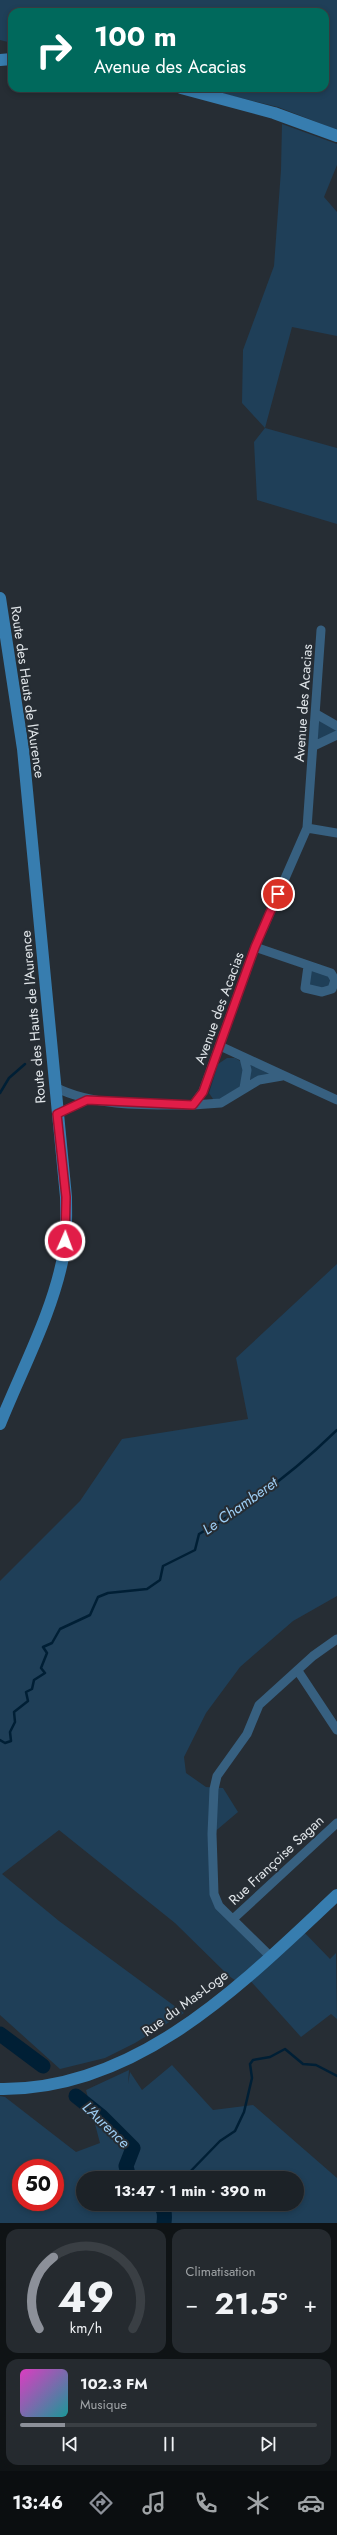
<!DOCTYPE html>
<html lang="fr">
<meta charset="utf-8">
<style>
:root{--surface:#1c2227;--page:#252a2f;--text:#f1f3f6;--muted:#a0a4a7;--line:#3a3f44;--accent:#8c9099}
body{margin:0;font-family:Jost,sans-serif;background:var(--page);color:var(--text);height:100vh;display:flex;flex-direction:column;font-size:15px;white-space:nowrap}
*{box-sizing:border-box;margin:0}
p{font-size:13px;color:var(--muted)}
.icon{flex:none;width:22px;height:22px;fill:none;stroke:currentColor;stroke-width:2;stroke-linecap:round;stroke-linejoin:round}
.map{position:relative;height:2223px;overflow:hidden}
.drawer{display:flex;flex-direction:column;gap:6px;padding:6px;background:#0f1315;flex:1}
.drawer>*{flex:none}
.banner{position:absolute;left:8px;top:8px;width:321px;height:84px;border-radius:12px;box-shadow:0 2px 6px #0003,0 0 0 1px var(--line);background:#00695c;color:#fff;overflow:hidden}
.speed{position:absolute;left:12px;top:2159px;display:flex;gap:8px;font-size:20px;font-weight:700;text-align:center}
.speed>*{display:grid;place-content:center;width:52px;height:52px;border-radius:50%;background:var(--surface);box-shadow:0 2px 6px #0003,0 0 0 1px var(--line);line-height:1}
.speed .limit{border:6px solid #d22;background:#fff;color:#111}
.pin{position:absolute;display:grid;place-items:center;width:34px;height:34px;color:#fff;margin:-17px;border:2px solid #fff;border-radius:50%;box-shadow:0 1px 4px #0007}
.me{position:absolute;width:44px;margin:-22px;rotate:2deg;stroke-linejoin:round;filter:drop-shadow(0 0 3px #0008)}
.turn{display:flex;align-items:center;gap:14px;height:84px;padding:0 20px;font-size:18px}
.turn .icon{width:52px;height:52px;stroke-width:2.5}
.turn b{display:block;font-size:28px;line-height:34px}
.big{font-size:30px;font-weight:700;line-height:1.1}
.drawer .card{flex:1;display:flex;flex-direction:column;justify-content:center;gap:6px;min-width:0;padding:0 14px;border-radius:12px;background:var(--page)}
.drawer .dial{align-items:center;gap:0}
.dial svg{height:104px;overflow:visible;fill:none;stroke:var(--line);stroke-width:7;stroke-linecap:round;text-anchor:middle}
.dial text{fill:var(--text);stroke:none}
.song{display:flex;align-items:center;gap:12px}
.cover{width:48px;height:48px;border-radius:6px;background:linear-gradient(135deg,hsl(310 70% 55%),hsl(180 70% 35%))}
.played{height:4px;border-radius:2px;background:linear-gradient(90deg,var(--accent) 15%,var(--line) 15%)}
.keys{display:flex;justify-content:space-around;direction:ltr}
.heat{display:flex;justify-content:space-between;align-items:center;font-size:22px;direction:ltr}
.drawer .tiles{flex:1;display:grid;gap:6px;grid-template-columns:1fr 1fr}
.card:last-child{grid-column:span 2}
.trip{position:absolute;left:76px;top:2171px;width:228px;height:40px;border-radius:20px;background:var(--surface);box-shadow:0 2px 6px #0003,0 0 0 1px var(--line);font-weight:700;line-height:40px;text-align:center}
.tab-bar{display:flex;height:64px;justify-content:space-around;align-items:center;background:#0b0e10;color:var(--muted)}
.tab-bar .icon{width:28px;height:28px}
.tab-bar .current{color:var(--accent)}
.tab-bar b{font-size:18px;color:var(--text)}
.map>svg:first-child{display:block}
</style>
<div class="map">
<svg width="337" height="2223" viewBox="0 0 337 2223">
<rect width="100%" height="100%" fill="#262d34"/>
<!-- green -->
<path fill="#1f3f58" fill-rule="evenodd" d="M 0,0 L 337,0 L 337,130 L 278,107 L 199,88 L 325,88 L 325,12 L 12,12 L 12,43 L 0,40 Z
M 282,124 L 337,144 L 337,165 L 324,197 L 337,212 L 337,336 L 292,327 L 265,428 L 337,448 L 337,524 L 257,500 L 254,442 L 265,428 L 242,403 L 243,350 L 274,266 L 281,170 Z
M 316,714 L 337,726 L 337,735 L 314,746 Z
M 308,966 L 331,973 L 332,989 L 305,988 Z
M 227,1058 L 235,1058 L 242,1062 L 244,1068 L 241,1086 L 219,1100 L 213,1099 L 209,1093 L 218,1064 Z
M 244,1058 L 282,1076 L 244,1088 Z
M 337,1264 L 337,1596 L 293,1621 L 240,1667 L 206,1713 L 184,1757 L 186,1773 L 206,1787 L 223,1788 L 238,1812 L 212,1834 L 214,1894 L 271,1957 L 301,1929 L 330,1959 L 336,1953 L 337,2019 L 331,2014 L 301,2037 L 247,1977 L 239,1983 L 229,1976 L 175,1923 L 59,1830 L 2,1874 L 59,1921 L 184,2013 L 135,2043 L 105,2058 L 60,2069 L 0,2015 L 0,1581 L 80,1501 L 122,1439 L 248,1419 L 236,1358 Z
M 172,2065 L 213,2110 L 253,2105 L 337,2178 L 337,2223 L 0,2223 L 0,2096 L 5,2097 L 76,2152 L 100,2143 L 86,2090 L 129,2070 L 128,2084 L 130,2072 L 142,2090 ZM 21,2168 L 55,2168 L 55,2202 L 21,2202 ZM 83,2178 L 297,2178 L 297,2204 L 83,2204 Z"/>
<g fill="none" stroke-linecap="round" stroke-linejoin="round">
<!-- stream -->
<path stroke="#001f35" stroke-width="2.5" d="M 0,1093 L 9,1078 L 25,1064
M 0,1740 L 5,1743 L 11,1741 L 10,1732 L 15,1722 L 14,1712 L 28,1701 L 26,1692 L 32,1689 L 34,1680 L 45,1673 L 41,1668 L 47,1653 L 43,1647 L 52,1643 L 60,1629 L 90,1615 L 98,1597 L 108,1593 L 147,1589 L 160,1580 L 163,1566 L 195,1550 L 199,1534 C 249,1506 296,1470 337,1430
M 184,2178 L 220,2141 L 235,2131 L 244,2112 L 252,2078 L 250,2064 L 253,2060 L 270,2057 L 285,2049 L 303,2064 L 316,2065 L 337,2076
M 161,2206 L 163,2204"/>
<!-- river -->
<path stroke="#001f35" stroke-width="15" d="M 0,2034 L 43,2066
M 76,2096 L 101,2116 L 133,2148 L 126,2166 L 129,2178
M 158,2204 C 165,2208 165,2215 164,2223"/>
<!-- street -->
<path stroke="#376080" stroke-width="9" d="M 316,714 L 337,726
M 314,746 L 337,735
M 307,828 L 337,833
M 255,947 L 331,973 L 335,980 L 332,989 L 322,992 L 305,988 L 308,966
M 220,1046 L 337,1100
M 55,1087 C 93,1107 150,1105 193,1105 L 203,1091 L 255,947 L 307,828 L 321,630
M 244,1088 L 247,1070 L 244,1058
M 193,1105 L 221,1103 L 259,1080 L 282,1076
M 57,1114 L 87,1100
M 298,1671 L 337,1730
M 233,1919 L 337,1823
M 271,1957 L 219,1906 L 214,1894 L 212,1834 L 214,1789 L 217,1776 L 247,1734 L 259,1705 L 313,1656 L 337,1639"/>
<!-- secondary -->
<path stroke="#377daf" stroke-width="12" d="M 0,60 L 12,59
M 181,88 L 274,113 L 337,136
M 0,598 L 23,749 L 66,1197 C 66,1215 67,1234 64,1252 C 54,1310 22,1369 0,1424
M 0,2089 C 138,2091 244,1982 337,1895"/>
</g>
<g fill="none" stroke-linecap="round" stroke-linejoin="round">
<!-- route casing -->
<g stroke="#92132f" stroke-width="10">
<path id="route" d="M 65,1241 L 66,1197 L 57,1114 L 87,1100 L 193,1105 L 203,1092 L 255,947 L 278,894"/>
</g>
<!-- route -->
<use href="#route" stroke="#e11d48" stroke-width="7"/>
</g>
<g text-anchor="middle" stroke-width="4" stroke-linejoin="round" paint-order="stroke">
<!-- street labels -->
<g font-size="14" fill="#e0e5e9" stroke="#262d34">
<text transform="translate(28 692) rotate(82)" y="5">Route des Hauts de l'Aurence</text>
<text transform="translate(303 703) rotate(-86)" y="5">Avenue des Acacias</text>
<text transform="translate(219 1008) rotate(-70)" y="5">Avenue des Acacias</text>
<text transform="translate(33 1017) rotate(-95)" y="5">Route des Hauts de l'Aurence</text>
<text transform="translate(276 1860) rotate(-43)" y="5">Rue Françoise Sagan</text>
<text transform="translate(185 2003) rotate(-36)" y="5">Rue du Mas-Loge</text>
</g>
<!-- water labels -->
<g font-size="15" font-style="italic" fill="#9dcdf3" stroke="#262d34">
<text transform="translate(240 1506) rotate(-35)" y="5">Le Chamberet</text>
<text transform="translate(106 2125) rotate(44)" y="5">L'Aurence</text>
</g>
</g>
</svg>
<div class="speed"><div class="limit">50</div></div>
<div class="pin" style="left:278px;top:894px;background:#d93025"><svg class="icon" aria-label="arrive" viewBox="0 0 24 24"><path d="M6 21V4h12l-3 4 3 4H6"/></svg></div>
<svg class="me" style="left:65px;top:1241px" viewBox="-20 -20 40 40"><circle r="17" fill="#e11d48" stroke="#fff" stroke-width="3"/><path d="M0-11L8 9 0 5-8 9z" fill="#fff"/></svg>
<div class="trip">13:47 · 1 min · 390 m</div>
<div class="banner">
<div class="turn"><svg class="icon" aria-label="right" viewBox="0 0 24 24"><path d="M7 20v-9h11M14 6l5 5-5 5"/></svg><div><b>100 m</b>Avenue des Acacias</div></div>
</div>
</div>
<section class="drawer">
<div class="tiles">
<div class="card dial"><svg viewBox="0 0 100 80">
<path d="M14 69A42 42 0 1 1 86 69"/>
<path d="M14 69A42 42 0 0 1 25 14" stroke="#8c9099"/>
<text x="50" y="56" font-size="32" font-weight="700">49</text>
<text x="50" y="72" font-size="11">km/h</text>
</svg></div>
<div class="card"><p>Climatisation</p>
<div class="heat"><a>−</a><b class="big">21.5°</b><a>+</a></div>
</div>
<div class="card">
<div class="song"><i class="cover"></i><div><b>102.3 FM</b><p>Musique</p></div></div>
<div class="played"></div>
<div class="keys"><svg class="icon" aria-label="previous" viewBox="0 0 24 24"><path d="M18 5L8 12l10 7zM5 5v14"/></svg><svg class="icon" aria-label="pause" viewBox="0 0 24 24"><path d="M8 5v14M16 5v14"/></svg><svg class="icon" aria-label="next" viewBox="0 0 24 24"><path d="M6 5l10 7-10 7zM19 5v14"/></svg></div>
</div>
</div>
</section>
<nav class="tab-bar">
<b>13:46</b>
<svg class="icon current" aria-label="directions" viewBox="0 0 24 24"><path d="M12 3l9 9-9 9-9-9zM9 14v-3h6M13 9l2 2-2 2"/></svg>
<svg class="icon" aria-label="music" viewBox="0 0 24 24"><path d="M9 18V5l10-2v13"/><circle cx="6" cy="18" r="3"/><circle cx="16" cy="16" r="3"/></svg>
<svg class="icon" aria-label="phone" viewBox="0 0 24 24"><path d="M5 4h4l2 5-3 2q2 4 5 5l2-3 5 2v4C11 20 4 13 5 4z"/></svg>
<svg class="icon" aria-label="climate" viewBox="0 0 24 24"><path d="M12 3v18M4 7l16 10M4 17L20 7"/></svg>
<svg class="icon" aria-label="car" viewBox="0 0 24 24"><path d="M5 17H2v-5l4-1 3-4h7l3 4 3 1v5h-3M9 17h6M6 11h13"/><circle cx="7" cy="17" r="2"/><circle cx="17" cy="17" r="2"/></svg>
</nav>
